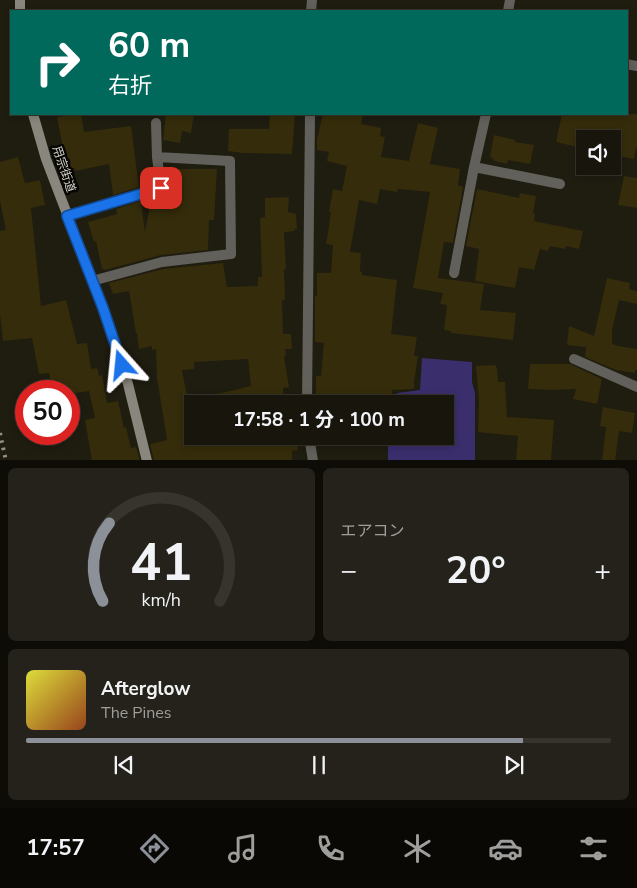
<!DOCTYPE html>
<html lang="ja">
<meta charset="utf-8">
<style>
:root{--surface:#17150c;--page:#24221a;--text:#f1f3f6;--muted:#9e9f9d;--line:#36342d;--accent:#8c9099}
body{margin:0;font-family:"Nunito Sans","Noto Sans JP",sans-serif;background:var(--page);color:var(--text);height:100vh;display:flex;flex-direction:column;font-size:19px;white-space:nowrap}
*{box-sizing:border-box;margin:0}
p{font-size:16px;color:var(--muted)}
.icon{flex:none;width:28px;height:28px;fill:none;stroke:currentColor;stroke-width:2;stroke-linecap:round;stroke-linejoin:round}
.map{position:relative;height:460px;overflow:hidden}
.side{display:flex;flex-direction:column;gap:8px;padding:8px;background:#0d0c07;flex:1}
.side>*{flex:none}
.top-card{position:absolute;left:10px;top:10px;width:618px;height:105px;border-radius:0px;box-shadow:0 2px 8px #0003,0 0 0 1px var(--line);background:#00695c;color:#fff;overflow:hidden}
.controls{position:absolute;left:576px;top:130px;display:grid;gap:10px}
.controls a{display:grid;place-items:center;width:45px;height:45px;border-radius:0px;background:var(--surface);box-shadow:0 2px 8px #0003,0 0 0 1px var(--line);font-size:25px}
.speed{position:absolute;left:15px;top:380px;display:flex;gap:10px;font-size:25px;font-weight:700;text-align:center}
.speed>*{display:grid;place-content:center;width:65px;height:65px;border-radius:50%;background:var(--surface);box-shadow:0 2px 8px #0003,0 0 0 1px var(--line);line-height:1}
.speed .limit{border:8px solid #d22;background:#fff;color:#111}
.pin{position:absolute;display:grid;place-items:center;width:42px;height:42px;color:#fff;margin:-21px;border-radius:10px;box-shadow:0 2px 8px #0006}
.me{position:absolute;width:55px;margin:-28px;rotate:342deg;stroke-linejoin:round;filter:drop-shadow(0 0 4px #0008)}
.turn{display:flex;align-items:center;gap:18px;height:105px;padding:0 15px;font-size:22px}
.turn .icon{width:65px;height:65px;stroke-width:2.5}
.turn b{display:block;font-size:35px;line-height:42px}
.big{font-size:38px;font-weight:700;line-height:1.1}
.side .card{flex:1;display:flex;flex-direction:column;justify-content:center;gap:8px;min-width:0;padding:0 18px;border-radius:8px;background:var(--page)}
.side .dial{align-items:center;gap:0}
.dial svg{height:130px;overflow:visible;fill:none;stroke:var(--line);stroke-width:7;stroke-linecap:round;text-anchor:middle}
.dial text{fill:var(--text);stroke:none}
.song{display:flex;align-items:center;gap:15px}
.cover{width:60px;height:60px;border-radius:8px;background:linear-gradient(135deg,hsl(60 70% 55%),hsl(20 70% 35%))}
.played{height:5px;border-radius:2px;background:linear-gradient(90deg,var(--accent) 85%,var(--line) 85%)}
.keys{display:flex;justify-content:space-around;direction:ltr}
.heat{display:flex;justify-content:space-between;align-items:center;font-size:28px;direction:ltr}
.side .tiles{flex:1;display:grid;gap:8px;grid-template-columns:1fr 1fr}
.card:last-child{grid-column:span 2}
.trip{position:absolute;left:184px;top:395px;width:270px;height:50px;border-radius:0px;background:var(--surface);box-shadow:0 2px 8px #0003,0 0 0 1px var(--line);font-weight:700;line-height:50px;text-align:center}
.dock{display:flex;height:80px;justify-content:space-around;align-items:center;background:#090805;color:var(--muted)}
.dock .icon{width:35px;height:35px}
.dock .selected{color:var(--accent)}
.dock b{font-size:22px;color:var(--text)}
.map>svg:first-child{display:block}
</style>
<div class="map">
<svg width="637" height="461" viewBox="0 0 637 461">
<rect width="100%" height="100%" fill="#1f1c10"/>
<!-- green -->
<path fill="#3a2e6c" d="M 422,358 L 472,362 L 472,382 L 475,393 L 475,460 L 388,460 L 388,436 L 445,436 L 445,404 L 397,404 L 397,393 L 420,390 Z"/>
<!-- building -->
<path fill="#342c0a" d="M 76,114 L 81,114 L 84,132 L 131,126 L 139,187 L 113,195 L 109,164 L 75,171 L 75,168 L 67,169 L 57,117 Z
M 166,114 L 194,114 L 191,133 L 182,131 L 180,143 L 163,140 Z
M 270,114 L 295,114 L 292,154 L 243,153 L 228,151 L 229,129 L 269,129 Z
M 323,114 L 363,114 L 361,124 L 381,128 L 380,136 L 385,137 L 381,157 L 409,161 L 418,123 L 438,128 L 430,164 L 460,169 L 458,185 L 463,187 L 453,243 L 444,242 L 438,278 L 484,284 L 480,310 L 516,313 L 513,340 L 451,333 L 451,331 L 444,330 L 447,305 L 440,304 L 443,293 L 413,288 L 430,192 L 398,189 L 397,192 L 380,189 L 377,204 L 359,200 L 350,252 L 361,253 L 360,272 L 362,272 L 362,275 L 397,280 L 391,334 L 417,337 L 414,356 L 418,356 L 414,382 L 414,389 L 392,390 L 392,404 L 316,404 L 316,376 L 321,376 L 324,343 L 315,342 L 315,296 L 317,296 L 317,273 L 331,273 L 333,245 L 326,244 L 331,213 L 329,212 L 333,189 L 342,191 L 347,166 L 327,161 L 329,152 L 317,150 L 317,139 Z
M 562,114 L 637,114 L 637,148 L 636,148 L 634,159 L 612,155 L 612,139 L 584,139 L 582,143 L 578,142 L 577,147 L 556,142 Z
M 494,135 L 515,140 L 515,142 L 534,145 L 530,164 L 508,160 L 507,164 L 495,161 L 490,156 Z
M 18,157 L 25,183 L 40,180 L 45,205 L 31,208 L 41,306 L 66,300 L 77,344 L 87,343 L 91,369 L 97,368 L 99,376 L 102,375 L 107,403 L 118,401 L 124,428 L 126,427 L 131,448 L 136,447 L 140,461 L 92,461 L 85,420 L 95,418 L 89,391 L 69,394 L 69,391 L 52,391 L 49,373 L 39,374 L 32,338 L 3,341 L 0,314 L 0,231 L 6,230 L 0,201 L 0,162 Z
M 184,169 L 217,169 L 214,220 L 209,220 L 208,250 L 161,255 L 105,270 L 104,269 L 102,269 L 96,241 L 94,242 L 88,222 L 117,214 L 116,209 L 141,201 L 145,232 L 150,206 L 170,197 L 169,170 Z
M 624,176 L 637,178 L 637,208 L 618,205 Z
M 477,189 L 519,198 L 520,193 L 536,196 L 533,213 L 535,214 L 534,221 L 583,231 L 579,249 L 566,246 L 565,249 L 550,246 L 548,251 L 540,249 L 534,270 L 519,267 L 515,288 L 475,281 L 479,249 L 466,246 Z
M 289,197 L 288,212 L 296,214 L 297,229 L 294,229 L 295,231 L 284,232 L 286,269 L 284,269 L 285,300 L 282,300 L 283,334 L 291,334 L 292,349 L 285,349 L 286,356 L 284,357 L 289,387 L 283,388 L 284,404 L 201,404 L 200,398 L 251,386 L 248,359 L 194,362 L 194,369 L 182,370 L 188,401 L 192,400 L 192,436 L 296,436 L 298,450 L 292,451 L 292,461 L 154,461 L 150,444 L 167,440 L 157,378 L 156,349 L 152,350 L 152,346 L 139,349 L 137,333 L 136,333 L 129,291 L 113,294 L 109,283 L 163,269 L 223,263 L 227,287 L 258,286 L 258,277 L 262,277 L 260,218 L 265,217 L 265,198 Z
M 607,278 L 630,283 L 629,289 L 637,291 L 637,304 L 619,300 L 612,331 L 612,344 L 618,346 L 637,349 L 637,370 L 635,370 L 635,373 L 616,370 L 585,357 L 586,347 L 567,345 L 569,326 L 594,336 Z
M 530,364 L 570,364 L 602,379 L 597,404 L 573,399 L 576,389 L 552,390 L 528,389 Z
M 496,365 L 496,368 L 497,368 L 498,382 L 505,382 L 507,417 L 554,420 L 551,461 L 516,461 L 518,436 L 478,432 L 479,401 L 476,366 Z
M 603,407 L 635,413 L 632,433 L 619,431 L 615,461 L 602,461 L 606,427 L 600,426 Z"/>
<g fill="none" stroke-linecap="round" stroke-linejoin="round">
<!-- minor -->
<path stroke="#61605a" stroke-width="10" d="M 311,11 L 312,0
M 508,11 L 510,0
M 626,64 L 637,66
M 474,167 L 560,184
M 67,216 L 161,188 L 157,157 L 156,123
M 454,273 L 474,167 L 486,114
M 92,281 L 162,262 L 231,254 L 230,161 L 157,157
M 574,359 L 637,387
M 307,404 L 310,114
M 309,436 L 313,461"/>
<!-- secondary -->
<path stroke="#89877d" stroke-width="10" d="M 20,0 L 20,11
M 33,114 L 46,159 L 103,308 L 128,384 L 147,461"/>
<!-- rail -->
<path stroke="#928f86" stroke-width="4" stroke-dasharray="2.5 5" stroke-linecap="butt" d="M 0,433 L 6,461"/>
</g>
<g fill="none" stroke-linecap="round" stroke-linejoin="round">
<!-- route casing -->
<g stroke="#114b97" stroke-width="12">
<path id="route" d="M 122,365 L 103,308 L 67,216 L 161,188"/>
</g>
<!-- route -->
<use href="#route" stroke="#1a73e8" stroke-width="9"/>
</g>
<g text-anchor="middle" stroke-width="5" stroke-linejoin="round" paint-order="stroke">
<!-- street labels -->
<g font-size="12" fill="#d4d2ca" stroke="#070603">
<text transform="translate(64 169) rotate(71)" y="4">用宗街道</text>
</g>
</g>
</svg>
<div class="controls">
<a><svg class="icon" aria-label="sound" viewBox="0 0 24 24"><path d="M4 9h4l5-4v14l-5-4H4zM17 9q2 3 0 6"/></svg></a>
</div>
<div class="speed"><div class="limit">50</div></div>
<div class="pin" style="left:161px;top:188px;background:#d93025"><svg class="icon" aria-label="arrive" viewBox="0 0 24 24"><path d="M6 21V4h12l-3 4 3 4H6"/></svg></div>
<svg class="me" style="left:122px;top:365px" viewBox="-20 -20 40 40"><path d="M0-17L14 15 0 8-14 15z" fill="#1a73e8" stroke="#fff" stroke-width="4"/></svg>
<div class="trip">17:58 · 1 分 · 100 m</div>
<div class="top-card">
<div class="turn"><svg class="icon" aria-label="right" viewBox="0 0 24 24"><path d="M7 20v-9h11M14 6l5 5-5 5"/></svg><div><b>60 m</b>右折</div></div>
</div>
</div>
<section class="side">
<div class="tiles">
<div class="card dial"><svg viewBox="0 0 100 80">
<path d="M14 69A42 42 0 1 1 86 69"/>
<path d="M14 69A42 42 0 0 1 18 21" stroke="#8c9099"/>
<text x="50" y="56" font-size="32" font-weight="700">41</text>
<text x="50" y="72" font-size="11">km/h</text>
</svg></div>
<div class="card"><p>エアコン</p>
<div class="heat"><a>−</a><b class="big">20°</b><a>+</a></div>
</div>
<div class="card">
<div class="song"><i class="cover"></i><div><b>Afterglow</b><p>The Pines</p></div></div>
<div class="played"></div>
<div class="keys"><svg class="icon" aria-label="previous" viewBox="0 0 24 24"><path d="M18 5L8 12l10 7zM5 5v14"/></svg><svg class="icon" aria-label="pause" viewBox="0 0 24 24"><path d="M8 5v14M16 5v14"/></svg><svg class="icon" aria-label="next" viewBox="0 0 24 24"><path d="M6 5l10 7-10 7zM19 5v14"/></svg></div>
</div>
</div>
</section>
<nav class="dock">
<b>17:57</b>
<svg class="icon selected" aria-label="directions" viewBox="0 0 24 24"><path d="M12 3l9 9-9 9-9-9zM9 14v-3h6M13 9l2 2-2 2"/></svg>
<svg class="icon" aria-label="music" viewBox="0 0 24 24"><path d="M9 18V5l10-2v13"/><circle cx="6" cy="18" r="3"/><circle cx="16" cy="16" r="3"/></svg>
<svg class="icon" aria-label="phone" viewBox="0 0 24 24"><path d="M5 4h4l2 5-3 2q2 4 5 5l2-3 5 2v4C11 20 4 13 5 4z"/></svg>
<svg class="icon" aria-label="climate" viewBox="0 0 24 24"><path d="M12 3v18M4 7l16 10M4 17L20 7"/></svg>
<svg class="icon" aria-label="car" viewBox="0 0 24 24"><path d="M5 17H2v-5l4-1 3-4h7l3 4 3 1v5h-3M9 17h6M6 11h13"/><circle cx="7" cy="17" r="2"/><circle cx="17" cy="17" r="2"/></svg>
<svg class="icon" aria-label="filters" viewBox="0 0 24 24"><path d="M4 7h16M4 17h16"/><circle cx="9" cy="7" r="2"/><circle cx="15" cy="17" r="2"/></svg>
</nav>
